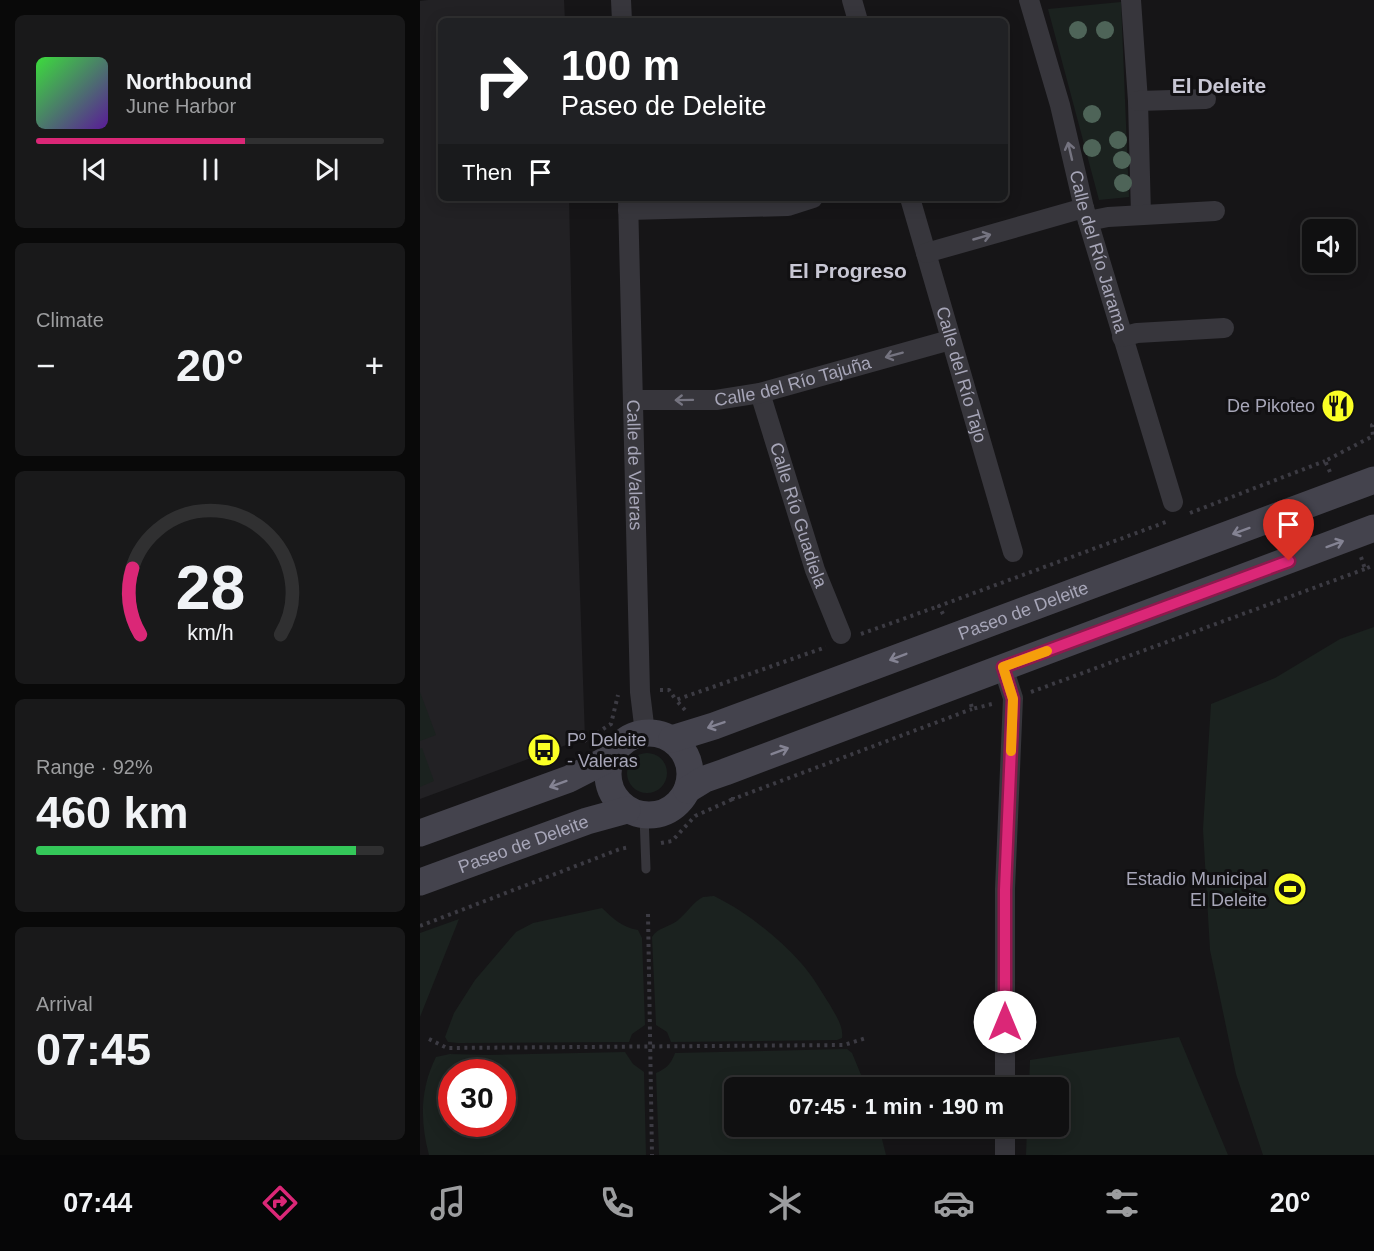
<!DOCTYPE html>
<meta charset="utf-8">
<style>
:root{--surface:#101011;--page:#19191a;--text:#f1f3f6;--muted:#9c9d9f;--line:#303031;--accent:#db2777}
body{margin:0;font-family:Helvetica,sans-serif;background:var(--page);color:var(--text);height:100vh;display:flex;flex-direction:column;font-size:22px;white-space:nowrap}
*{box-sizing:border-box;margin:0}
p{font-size:20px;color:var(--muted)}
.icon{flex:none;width:33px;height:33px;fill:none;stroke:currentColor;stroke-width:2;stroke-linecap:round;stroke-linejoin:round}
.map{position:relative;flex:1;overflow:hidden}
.drawer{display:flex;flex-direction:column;gap:15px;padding:15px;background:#090909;width:420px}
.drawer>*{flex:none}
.banner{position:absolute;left:18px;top:18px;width:570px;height:183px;border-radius:9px;box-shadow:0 3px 15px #0003,0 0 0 2px var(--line);background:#202124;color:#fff;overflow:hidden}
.fabs{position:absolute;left:882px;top:219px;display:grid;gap:12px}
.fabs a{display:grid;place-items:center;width:54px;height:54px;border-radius:9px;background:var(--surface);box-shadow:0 3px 15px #0003,0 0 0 2px var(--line);font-size:30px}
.speed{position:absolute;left:18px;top:1059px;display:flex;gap:12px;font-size:30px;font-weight:700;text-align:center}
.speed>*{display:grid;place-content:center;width:78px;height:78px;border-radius:50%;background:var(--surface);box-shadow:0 3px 15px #0003,0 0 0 2px var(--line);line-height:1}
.speed .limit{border:9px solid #d22;background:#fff;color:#111}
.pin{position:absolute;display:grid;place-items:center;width:51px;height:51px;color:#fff;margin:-62px -26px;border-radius:50% 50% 50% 0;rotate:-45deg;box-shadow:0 0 6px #0007}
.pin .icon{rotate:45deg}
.me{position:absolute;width:66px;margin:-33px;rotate:0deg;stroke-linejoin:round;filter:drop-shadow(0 0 4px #0008)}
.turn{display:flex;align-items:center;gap:21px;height:126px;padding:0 24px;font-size:27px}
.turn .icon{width:78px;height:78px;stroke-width:2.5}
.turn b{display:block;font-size:42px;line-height:51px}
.then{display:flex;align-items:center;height:57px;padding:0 24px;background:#0003;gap:12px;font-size:22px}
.big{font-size:45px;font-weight:700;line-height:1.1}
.drawer .tile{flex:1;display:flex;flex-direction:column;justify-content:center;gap:9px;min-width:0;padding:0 21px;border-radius:9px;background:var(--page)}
.drawer .dial{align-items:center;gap:0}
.dial svg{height:156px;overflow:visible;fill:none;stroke:var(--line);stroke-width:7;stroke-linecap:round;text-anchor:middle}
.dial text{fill:var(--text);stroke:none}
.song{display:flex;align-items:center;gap:18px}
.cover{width:72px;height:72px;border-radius:9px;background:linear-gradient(135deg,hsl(120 70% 55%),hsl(270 70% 35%))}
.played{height:6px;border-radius:3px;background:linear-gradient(90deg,var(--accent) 60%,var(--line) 60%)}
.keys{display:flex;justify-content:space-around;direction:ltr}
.heat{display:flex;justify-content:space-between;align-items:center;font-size:33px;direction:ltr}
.charge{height:9px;border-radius:4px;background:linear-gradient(90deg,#34c759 92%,var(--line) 0)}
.trip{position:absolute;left:304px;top:1077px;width:345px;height:60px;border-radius:9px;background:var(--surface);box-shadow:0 3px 15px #0003,0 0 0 2px var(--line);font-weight:700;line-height:60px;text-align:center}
.tabs{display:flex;height:96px;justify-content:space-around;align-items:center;background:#060607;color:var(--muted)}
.tabs .icon{width:42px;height:42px}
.tabs .current{color:var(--accent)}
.tabs b{font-size:27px;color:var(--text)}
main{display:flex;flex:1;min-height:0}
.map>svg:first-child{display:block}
</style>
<main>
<section class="drawer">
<div class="tile">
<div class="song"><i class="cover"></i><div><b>Northbound</b><p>June Harbor</p></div></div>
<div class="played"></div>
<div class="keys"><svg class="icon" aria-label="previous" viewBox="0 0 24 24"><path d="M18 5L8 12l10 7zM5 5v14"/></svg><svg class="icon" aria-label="pause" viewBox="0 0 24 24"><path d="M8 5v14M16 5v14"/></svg><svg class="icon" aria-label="next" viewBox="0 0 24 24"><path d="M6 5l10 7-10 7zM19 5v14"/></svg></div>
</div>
<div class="tile"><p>Climate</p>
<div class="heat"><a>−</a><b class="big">20°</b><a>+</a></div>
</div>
<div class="tile dial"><svg viewBox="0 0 100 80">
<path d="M14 69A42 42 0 1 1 86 69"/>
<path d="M14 69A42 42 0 0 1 10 35" stroke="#db2777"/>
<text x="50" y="56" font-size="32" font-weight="700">28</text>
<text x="50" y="72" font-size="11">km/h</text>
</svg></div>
<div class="tile"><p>Range · 92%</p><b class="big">460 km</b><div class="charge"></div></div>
<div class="tile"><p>Arrival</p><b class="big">07:45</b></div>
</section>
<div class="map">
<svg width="954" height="1155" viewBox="0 0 954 1155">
<rect width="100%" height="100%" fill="#161517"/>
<!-- built -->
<path fill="#222124" d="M 8,0 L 144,0 L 145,21 L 21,21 L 21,198 L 149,198 L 154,419 L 165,738 L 0,799 L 0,1 Z"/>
<!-- green -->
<path fill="#1b221f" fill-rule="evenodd" d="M 701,2 L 709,197 L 679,200 L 628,9 Z
M 954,627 L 954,1155 L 843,1155 L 816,1074 L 790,950 L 783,829 L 791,704 L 855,678 L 920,639 Z
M 0,692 L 16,735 L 0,741 Z
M 2,748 L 14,781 L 0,787 L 0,749 Z
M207 773a20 20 0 1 1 40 0a20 20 0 1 1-40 0Z
M 294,896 C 325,911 358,937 381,963 C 392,975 401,991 410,1005 C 415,1014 424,1027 422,1038 L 417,1040 L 251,1042 L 247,1032 L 236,1025 L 232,937 C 237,928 249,927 257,921 C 266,914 274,901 283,897 C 285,897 292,896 294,896 Z
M 182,908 C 194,919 201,927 218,930 L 222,938 L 225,1025 L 212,1034 L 209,1042 L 38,1043 L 28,1042 L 25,1037 L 34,1013 L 55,980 L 96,932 L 113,923 Z
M 39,919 L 0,1017 L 0,933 Z
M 759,1037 L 808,1155 L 606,1155 L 607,1127 L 639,1126 L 639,1088 L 609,1087 L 610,1060 Z
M 427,1049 L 432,1053 L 446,1087 L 315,1088 L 315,1126 L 459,1127 L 466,1155 L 239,1155 L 236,1073 C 247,1068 251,1064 255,1053 Z
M 205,1052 L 213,1064 L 224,1072 L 226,1155 L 9,1155 C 0,1121 0,1089 16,1057 L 30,1054 L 66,1055 ZM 32,1072 L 82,1072 L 82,1124 L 32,1124 Z"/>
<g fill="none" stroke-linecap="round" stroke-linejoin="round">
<!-- path -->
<path stroke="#3c3b43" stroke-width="4" stroke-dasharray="3 4.5" stroke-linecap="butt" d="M 910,472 L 905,461 L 953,436 L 952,425 L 954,424
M 770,513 L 905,461
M 941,557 L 945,569 L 954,565
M 523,614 L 519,606 L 746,522
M 441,634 L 519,606
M 240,690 L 249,690 L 256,700
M 611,692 L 945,569
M 551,704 L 552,709 L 572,704
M 265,710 L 256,700 L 406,647
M 164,741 L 191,724 L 198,695
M 313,797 L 313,799 L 552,709
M 241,843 L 252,841 L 275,816 L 313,799
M 228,914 L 232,1155
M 0,926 L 200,849 L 210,847
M 9,1039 L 27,1048 L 424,1045 L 446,1038"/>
<!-- lane -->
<path stroke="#37363c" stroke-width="9" d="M 224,816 L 226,869"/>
<!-- street -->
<g stroke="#37363c" stroke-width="20">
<path d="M 201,0 L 202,21"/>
<path d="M 432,0 L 438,21"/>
<path id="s1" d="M 609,0 L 640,105 L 664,208 L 753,502"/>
<path d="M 711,0 L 718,101 L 721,215"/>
<path d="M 718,101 L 786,99"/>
<path id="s2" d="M 208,198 L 220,692 L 225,733"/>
<path id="s3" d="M 490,198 L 593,552"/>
<path d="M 208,210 L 368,206 L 393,198"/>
<path d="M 668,221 L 688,217 L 795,211"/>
<path d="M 506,253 L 664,208"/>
<path d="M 702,337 L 717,333 L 804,328"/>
<path id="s4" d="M 340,393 L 395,570 L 421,634"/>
<path id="s5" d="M 213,400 L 296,400 L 340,393 L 530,340"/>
<path d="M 583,667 L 593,698 L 585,889 L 585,1088"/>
<path d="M 585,1126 L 585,1155"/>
</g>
<!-- secondary -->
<g stroke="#44434d" stroke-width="27">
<circle cx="229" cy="774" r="41"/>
<path id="s6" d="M 252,739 L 294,726 L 954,480"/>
<path d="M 267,790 L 285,779 L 305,772 L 954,528"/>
<path d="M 0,833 L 149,779 L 190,758"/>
<path id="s7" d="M 0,882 L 167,821 L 207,810"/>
</g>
</g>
<!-- trees -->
<g fill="#4e6458">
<circle cx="658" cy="30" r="9"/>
<circle cx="685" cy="30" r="9"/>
<circle cx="672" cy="114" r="9"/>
<circle cx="698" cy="140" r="9"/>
<circle cx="672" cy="148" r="9"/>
<circle cx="702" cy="160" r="9"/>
<circle cx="703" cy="183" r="9"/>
</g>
<!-- one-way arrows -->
<defs><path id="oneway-shaft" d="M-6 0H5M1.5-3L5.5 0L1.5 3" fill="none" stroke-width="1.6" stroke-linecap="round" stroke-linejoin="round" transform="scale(1.5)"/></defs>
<g stroke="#757480">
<use href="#oneway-shaft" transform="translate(650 151) rotate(-103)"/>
<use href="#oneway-shaft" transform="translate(562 237) rotate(-16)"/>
<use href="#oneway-shaft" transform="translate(474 355) rotate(165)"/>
<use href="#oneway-shaft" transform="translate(264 400) rotate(179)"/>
</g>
<g stroke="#848393">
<use href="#oneway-shaft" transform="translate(821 531) rotate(160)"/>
<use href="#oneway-shaft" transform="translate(915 544) rotate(-20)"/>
<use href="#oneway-shaft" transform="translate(478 657) rotate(159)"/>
<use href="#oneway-shaft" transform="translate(296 725) rotate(161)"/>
<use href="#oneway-shaft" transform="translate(360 751) rotate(-21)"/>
<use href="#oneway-shaft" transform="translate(138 784) rotate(160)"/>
</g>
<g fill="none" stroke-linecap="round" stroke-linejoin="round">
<!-- route casing -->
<g stroke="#8e194d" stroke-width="15">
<path id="route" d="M 585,1022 L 585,890 L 593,699 L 583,667 L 869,561"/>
</g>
<!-- route -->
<use href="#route" stroke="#db2777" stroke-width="10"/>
<!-- slow -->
<path stroke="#f59e0b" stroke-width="10" d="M 591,751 L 593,699 L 583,667 L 627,651"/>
</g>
<!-- icons -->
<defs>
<g id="restaurant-disc" transform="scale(1.725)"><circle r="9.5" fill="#faff25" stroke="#111012"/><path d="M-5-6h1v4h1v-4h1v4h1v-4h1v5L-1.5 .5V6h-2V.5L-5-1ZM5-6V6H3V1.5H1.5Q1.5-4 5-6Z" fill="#111"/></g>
<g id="bus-disc" transform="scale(1.725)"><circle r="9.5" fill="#faff25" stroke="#111012"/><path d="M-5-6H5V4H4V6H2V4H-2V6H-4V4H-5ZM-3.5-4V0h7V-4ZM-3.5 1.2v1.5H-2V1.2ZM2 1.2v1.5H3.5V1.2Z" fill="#111"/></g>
<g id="stadium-disc" transform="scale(1.725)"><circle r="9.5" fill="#faff25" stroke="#111012"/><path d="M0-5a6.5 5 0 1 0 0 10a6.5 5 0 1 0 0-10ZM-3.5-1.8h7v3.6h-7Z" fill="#111"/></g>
</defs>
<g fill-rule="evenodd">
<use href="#restaurant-disc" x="918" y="406"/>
<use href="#bus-disc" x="124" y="750"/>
<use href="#stadium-disc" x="870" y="889"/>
</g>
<g text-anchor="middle" stroke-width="6" stroke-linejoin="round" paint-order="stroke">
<!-- street labels -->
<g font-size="18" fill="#a7a6b8" stroke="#111012">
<text dy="6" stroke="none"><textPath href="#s1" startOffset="261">Calle del Río Jarama</textPath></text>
<text dy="6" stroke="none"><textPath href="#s3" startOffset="184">Calle del Río Tajo</textPath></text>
<text dy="6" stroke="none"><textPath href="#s5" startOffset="162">Calle del Río Tajuña</textPath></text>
<text dy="6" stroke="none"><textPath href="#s2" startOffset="267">Calle de Valeras</textPath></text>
<text dy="6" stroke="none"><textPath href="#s4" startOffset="128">Calle Río Guadiela</textPath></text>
<text dy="6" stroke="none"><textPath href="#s6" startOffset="374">Paseo de Deleite</textPath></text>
<text dy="6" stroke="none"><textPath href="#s7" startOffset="110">Paseo de Deleite</textPath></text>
</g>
<!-- poi labels -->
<g font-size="18" fill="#a7a6b8" stroke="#111012" text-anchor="end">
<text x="895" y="412">De Pikoteo</text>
<text x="147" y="746" text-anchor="start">Pº Deleite<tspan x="147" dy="21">- Valeras</tspan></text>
<text x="847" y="885">Estadio Municipal<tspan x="847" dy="21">El Deleite</tspan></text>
</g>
<!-- quarter labels -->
<g font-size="21" font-weight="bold" fill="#c8c7d4" stroke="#111012">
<text x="799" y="93">El Deleite</text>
<text x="428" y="278">El Progreso</text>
</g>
</g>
</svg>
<div class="fabs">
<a><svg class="icon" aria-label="sound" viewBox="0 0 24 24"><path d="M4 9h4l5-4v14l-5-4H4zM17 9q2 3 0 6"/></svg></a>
</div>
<div class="speed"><div class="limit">30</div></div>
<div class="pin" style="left:869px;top:561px;background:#d93025"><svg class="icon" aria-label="arrive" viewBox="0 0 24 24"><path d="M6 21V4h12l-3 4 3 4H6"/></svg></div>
<svg class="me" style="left:585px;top:1022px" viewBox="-20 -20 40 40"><circle r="19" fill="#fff"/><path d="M0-13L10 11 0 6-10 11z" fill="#db2777"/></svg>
<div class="trip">07:45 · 1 min · 190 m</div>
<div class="banner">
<div class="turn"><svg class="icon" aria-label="right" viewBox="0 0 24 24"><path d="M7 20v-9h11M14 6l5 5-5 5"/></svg><div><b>100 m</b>Paseo de Deleite</div></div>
<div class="then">Then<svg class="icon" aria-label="arrive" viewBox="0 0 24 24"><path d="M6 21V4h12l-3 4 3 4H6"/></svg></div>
</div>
</div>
</main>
<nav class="tabs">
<b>07:44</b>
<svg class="icon current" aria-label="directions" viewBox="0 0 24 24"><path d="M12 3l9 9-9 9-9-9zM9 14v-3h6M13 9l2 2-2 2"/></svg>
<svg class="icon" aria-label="music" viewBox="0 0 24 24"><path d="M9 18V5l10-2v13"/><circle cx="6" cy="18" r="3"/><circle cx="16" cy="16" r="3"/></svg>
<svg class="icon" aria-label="phone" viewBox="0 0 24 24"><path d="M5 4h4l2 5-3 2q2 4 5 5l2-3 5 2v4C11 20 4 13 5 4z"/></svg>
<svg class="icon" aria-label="climate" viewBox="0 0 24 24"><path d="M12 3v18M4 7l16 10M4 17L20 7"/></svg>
<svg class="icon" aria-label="car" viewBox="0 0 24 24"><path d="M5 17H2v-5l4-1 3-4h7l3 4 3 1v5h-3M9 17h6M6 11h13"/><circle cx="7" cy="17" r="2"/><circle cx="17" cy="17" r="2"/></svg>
<svg class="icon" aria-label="filters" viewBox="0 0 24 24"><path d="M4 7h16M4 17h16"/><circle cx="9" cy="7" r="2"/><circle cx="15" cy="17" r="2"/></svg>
<b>20°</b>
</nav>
